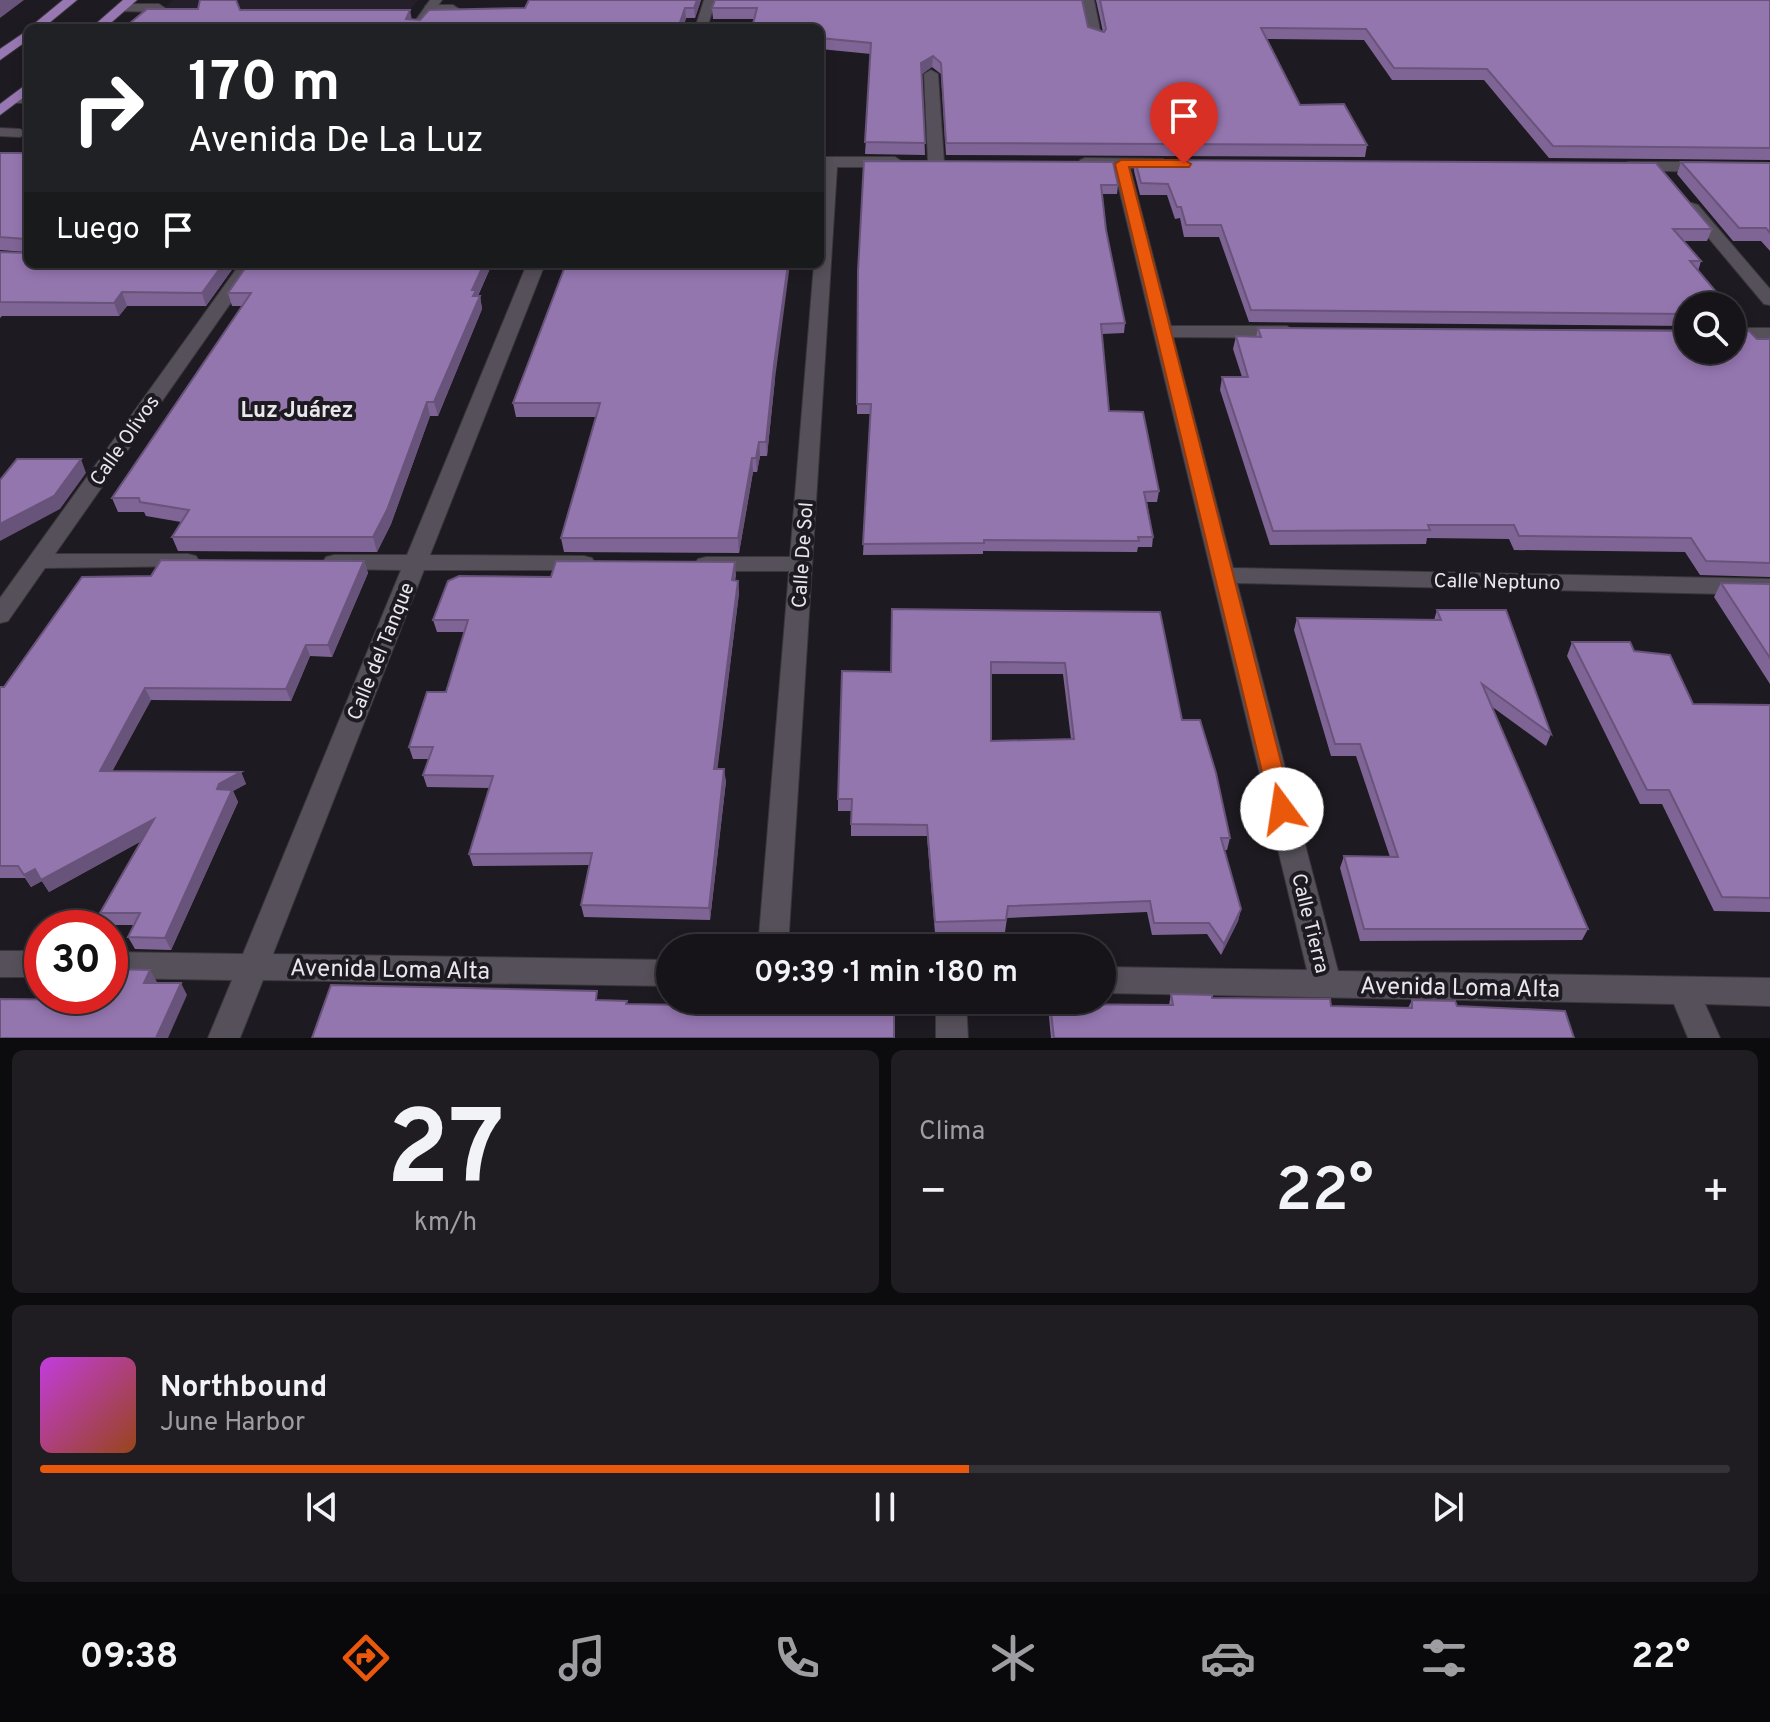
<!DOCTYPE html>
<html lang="es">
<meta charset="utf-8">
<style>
:root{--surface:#161419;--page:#1f1d22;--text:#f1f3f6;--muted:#9e9ea2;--line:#353338;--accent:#ea580c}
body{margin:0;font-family:Overpass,sans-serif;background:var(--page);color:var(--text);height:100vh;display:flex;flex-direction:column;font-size:30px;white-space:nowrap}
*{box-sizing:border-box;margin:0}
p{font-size:26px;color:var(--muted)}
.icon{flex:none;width:44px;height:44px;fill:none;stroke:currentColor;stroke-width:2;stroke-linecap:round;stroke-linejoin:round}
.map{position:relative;height:1038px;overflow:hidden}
.sheet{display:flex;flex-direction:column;gap:12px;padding:12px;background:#0c0b0e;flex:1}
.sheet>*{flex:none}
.top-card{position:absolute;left:24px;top:24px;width:800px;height:244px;border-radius:12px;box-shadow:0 4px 12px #0003,0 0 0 2px var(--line);background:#202124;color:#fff;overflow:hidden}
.controls{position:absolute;left:1674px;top:292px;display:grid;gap:16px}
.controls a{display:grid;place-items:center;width:72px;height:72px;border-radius:50%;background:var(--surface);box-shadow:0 4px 12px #0003,0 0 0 2px var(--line);font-size:40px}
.speed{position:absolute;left:24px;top:910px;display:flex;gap:16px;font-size:40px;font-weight:700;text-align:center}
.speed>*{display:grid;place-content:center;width:104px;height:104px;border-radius:50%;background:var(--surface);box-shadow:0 4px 12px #0003,0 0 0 2px var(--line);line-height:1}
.speed .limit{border:12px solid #d22;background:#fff;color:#111}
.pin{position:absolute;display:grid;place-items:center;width:68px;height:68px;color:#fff;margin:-82px -34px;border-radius:50% 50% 50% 0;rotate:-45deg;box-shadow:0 0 8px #0007}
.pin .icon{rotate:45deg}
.me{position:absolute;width:88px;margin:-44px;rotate:346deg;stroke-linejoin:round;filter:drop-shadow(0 0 6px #0008)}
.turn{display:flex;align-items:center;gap:28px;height:168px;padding:0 32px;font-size:36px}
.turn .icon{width:104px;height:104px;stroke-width:2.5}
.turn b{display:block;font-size:56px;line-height:68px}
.then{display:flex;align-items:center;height:76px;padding:0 32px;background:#0003;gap:16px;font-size:30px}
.big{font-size:60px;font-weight:600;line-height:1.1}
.sheet .card{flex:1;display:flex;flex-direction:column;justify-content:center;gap:12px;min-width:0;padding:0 28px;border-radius:12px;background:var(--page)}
.sheet .dial{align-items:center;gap:0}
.dial b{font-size:104px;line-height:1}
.song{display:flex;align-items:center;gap:24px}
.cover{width:96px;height:96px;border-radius:12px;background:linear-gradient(135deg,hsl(290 70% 55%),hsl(20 70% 35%))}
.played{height:8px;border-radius:4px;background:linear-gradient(90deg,var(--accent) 55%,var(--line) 55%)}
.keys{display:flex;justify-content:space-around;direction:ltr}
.heat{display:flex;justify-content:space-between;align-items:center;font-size:44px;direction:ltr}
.sheet .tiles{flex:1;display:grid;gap:12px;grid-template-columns:1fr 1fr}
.card:last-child{grid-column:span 2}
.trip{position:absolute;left:656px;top:934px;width:460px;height:80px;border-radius:40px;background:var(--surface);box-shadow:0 4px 12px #0003,0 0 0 2px var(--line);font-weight:600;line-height:80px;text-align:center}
.tab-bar{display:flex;height:128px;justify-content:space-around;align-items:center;background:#09080a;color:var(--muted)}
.tab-bar .icon{width:56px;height:56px}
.tab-bar .current{color:var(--accent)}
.tab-bar b{font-size:36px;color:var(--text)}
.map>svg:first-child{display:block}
</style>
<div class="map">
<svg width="1770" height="1038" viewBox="0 0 1770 1038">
<rect width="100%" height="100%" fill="#1e1a21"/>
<!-- built -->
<path fill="#251e2b" d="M 173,0 L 418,0 L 396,28 L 140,28 Z"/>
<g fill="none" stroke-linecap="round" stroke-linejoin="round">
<!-- service casing -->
<g stroke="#3a363c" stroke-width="2">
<path id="service" d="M 1082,0 L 1094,0 L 1102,40 L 1090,37 Z
M 121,4 L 159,4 L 165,8 L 159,12 L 117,11 L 117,5 Z
M 429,5 L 453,5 L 459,9 L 453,13 L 425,12 L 425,6 Z
M 28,95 L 28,103 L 14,103 L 7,99 L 14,95 Z
M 0,128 L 20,129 L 27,133 L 20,137 L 0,136 Z"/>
</g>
<!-- minor casing -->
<g stroke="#3a363c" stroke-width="2">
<path id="minor" d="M 430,0 L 442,0 L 422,28 L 410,28 Z
M 704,0 L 716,0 L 707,28 L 695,28 Z
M 931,70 L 938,74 L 944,162 L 936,167 L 928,162 L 924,74 Z
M 820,157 L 895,157 L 903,162 L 895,167 L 837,167 L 788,948 L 758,948 L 789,571 L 706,571 L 698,569 L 695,564 L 698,559 L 706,557 L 790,557 L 814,264 L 820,264 Z
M 1085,158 L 1163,159 L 1171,164 L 1163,169 L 1130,168 L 1171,326 L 1287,326 L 1296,332 L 1287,338 L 1173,337 L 1233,568 L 1770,579 L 1770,595 L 1237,583 L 1338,971 L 1770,978 L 1770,1006 L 1705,1004 L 1720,1038 L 1688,1038 L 1674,1004 L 1102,993 L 1102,967 L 1307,970 L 1114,168 L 1080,166 L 1080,160 Z
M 1629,162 L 1707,162 L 1715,167 L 1707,172 L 1624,170 L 1624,164 Z
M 1692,203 L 1698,205 L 1770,289 L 1770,305 L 1764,304 L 1686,211 L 1686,205 Z
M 240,264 L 258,264 L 55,554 L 188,554 L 196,556 L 199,561 L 196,566 L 45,568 L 8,621 L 0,623 L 0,598 Z
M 527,264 L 545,264 L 430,555 L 584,556 L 592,558 L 595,563 L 592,568 L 584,570 L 424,570 L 273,954 L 670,960 L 670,986 L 263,980 L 240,1038 L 208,1038 L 232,980 L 110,978 L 110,952 L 243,954 L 401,570 L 334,569 L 326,567 L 323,562 L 326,557 L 334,555 L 407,555 Z
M 1732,328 L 1770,328 L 1770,340 L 1732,340 Z
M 0,951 L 42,951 L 42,977 L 0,977 Z
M 936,1000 L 966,1000 L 968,1038 L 936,1038 Z"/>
</g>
<!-- primary casing -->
<g stroke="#3a363c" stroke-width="2">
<path id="primary" d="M 63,0 L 77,0 L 43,28 L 29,28 Z
M 123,0 L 137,0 L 105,28 L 91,28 Z
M 28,30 L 28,40 L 0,60 L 0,49 Z
M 28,83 L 28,94 L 0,115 L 0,104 Z"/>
</g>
<!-- service -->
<use href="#service" fill="#555059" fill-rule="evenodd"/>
<!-- minor -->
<use href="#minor" fill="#555059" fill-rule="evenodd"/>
<!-- primary -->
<use href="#primary" fill="#9878b3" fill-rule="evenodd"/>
</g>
<!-- wall -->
<path fill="#7f6596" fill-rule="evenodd" d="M 529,0 L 701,0 L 695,18 L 686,18 L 683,28 L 124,28 L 240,10 L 420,20 L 525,8 Z
M 715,0 L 1088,27 L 1103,32 L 1096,0 L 1769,0 L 1770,1 L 1770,160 L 1549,158 L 1484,80 L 1392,80 L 1364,40 L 1267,39 L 1300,105 L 1367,145 L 1365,157 L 946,155 L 941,74 L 932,67 L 922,74 L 925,155 L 865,154 L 871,54 L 820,49 L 820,50 L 820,28 L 754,19 L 713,19 L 712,8 Z
M 0,153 L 28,153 L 28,264 L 236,264 L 206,306 L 127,306 L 119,316 L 2,316 L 0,318 L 0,252 L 26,253 L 26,252 L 0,250 Z
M 1135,160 L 1712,229 L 1707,241 L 1684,241 L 1701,261 L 1688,306 L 1688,326 L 1249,322 L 1219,237 L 1184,237 L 1180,218 L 1175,219 L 1167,195 L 1140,195 L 1134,171 Z
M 864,161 L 1118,185 L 1117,194 L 1102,194 L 1106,230 L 1125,323 L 1124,333 L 1102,334 L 1109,411 L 1159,491 L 1157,502 L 1147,502 L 1153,537 L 1152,547 L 1138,547 L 1137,552 L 983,551 L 983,554 L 863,555 L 870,414 L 857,414 L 858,271 Z
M 1681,162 L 1770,163 L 1770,251 L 1761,241 L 1733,241 L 1677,174 Z
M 248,264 L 492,264 L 478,296 L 480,296 L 482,309 L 438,416 L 430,416 L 391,524 L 377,552 L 178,551 L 172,537 L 181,522 L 146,516 L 144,512 L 118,512 L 112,498 L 242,306 L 232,306 L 228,293 Z
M 1258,328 L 1735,330 L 1757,339 L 1770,339 L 1770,577 L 1700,575 L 1685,552 L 1514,550 L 1509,539 L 1427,538 L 1426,544 L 1270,545 L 1220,390 L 1222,377 L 1242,377 L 1233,349 L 1236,336 L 1256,337 Z
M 775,379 L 767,456 L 760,456 L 757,472 L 753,472 L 739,553 L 564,552 L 561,538 L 596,417 L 516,417 L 513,403 Z
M 364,561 L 368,573 L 332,657 L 310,656 L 291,701 L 151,700 L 112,771 L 241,772 L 246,784 L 233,791 L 238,802 L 171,950 L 135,949 L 128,937 L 134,925 L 107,925 L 100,913 L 141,841 L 49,892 L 42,881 L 31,887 L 25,878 L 0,878 L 0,687 L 4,687 Z
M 736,574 L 735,581 L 738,581 L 739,593 L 717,769 L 726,781 L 710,920 L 584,917 L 581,905 L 589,865 L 473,866 L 469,854 L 489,788 L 427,787 L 423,775 L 429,759 L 413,759 L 409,747 L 446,692 L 464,632 L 437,632 L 433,620 L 551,577 Z
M 1721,583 L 1770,584 L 1770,684 L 1714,597 Z
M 1437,610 L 1551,734 L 1546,746 L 1491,706 L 1588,929 L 1582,940 L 1360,941 L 1340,868 L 1344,856 L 1390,857 L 1356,756 L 1331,756 L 1294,630 L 1297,618 L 1434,620 Z
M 1160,612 L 1182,720 L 1230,838 L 1227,850 L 1224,850 L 1241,909 L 1238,921 L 1221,955 L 1207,934 L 1152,935 L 1147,912 L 1007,918 L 1005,932 L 935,933 L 927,836 L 851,836 L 851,811 L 838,811 L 838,799 L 891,672 ZM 991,674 L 1063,674 L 1071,739 L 991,741 Z
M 1572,642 L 1634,651 L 1693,704 L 1770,705 L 1770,912 L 1714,911 L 1662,804 L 1640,804 L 1567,656 Z
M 1171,994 L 1212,998 L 1331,1006 L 1408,1008 L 1412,1000 L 1457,1006 L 1574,1038 L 1051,1038 L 1049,1017 L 1050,1004 L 1169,1005 Z"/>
<!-- shaded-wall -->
<path fill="#68537a" d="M 0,0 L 24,0 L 0,18 Z
M 697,0 L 701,0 L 695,18 L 694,8 Z
M 685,8 L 686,18 L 683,28 L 678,28 Z
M 410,10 L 412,20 L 406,19 Z
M 933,56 L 932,67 L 921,74 L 921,63 Z
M 223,264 L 236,264 L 206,306 L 202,293 Z
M 484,264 L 492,264 L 477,297 L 480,296 L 482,309 L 438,416 L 434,402 L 472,290 Z
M 788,264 L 790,264 L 775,379 L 767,456 L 766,442 L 774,365 Z
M 122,292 L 127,306 L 119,316 L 114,303 Z
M 427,402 L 430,416 L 391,524 L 377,552 L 373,537 Z
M 759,442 L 760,456 L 757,472 L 756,458 Z
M 752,458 L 753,472 L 739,553 L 738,538 Z
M 81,459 L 86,473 L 60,509 L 0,541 L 0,524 Z
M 364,561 L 368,573 L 332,657 L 328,645 Z
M 735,562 L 736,574 L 733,592 L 732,580 Z
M 738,581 L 739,593 L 716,781 L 714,769 Z
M 306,645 L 310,656 L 291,701 L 286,689 Z
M 145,688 L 151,700 L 106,783 L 100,771 Z
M 724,769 L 726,781 L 710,920 L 709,908 Z
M 241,772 L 246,784 L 233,791 L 238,802 L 171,950 L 165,938 L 217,789 L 219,784 Z
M 154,819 L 160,831 L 49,892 L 41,880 Z
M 35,869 L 42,881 L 31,887 L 24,875 Z
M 1241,909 L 1238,921 L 1221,955 L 1224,944 Z
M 150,970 L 157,982 L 151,995 L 144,983 Z
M 181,983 L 187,995 L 168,1038 L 156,1038 Z"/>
<!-- building -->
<path fill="#9476af" stroke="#68537a" stroke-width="2" fill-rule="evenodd" d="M 200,0 L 236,0 L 240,10 L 410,10 L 406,19 L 420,20 L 429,10 L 525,8 L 529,0 L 697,0 L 694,8 L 685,8 L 678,28 L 124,28 L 147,9 L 198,9 Z
M 715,0 L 1082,0 L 1088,27 L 1104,32 L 1106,29 L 1100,0 L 1769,0 L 1770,1 L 1770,148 L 1553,146 L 1487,69 L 1394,68 L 1366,29 L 1261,28 L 1300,105 L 1344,104 L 1367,145 L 946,143 L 941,63 L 933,56 L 921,63 L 925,143 L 865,142 L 871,43 L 820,38 L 820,28 L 752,28 L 757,8 L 712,8 Z
M 0,153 L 28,153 L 28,264 L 223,264 L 202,293 L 122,292 L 114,303 L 0,302 L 0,252 L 26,253 L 25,239 L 0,237 Z
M 1135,160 L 1656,163 L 1712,229 L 1673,229 L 1701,261 L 1690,261 L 1728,306 L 1688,306 L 1688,314 L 1251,310 L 1221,225 L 1186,225 L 1181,207 L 1177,207 L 1168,184 L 1141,183 Z
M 864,161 L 1113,162 L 1118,185 L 1101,185 L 1106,230 L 1125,323 L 1101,324 L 1109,411 L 1143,412 L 1159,491 L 1144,492 L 1153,537 L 1138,537 L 1139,541 L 984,540 L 984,543 L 863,544 L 871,404 L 857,404 L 858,271 Z
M 1681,162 L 1770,163 L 1770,233 L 1766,228 L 1739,228 Z
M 248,264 L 484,264 L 472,290 L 476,290 L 473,296 L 480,296 L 434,402 L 427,402 L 387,510 L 373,537 L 172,537 L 189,510 L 140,502 L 139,498 L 112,498 L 251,293 L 228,293 Z
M 566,264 L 788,264 L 774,365 L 766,442 L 759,442 L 756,458 L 752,458 L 738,538 L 561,538 L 600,403 L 513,403 Z
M 1732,310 L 1735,314 L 1735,330 L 1749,331 L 1757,339 L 1770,339 L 1770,563 L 1706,561 L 1691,538 L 1519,536 L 1514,525 L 1428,525 L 1430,530 L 1273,531 L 1222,377 L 1248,377 L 1236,336 L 1261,337 L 1258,328 L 1688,331 L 1688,350 L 1732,350 Z
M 17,459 L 81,459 L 54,496 L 0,524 L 0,480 Z
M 161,560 L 364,561 L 328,645 L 306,645 L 286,689 L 145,688 L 100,771 L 241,772 L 219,784 L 217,789 L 232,790 L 165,938 L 128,937 L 140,913 L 100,913 L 154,819 L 41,880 L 35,869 L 24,875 L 18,866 L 0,866 L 0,687 L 4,687 L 82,577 L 151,576 Z
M 556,561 L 735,562 L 732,580 L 738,581 L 714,769 L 724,769 L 709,908 L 581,905 L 592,853 L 469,854 L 493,776 L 423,775 L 433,747 L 409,747 L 427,692 L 446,692 L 468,620 L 433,620 L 448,581 L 459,576 L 551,577 Z
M 1721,583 L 1770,584 L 1770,658 Z
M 892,609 L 1160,612 L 1182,720 L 1200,720 L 1216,773 L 1230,838 L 1221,838 L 1241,909 L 1224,944 L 1209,923 L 1154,923 L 1150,901 L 1008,906 L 1006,920 L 935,922 L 927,825 L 851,824 L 852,799 L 838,799 L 842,671 L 891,672 ZM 991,662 L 1065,663 L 1074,739 L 991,741 Z
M 1437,610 L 1506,610 L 1551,734 L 1482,684 L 1588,929 L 1364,929 L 1344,856 L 1398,857 L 1360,744 L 1335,744 L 1297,618 L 1441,620 Z
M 1572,642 L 1630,642 L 1634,651 L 1670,655 L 1693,704 L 1770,705 L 1770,898 L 1722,897 L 1669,790 L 1647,790 Z
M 112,969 L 150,970 L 144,983 L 181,983 L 156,1038 L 0,1038 L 0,999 L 96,1000 L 98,996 L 110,996 L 110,973 Z
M 331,985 L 597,991 L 596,1000 L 627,1001 L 626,1004 L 750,1006 L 751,1000 L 894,1000 L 894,1038 L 312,1038 Z
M 1171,994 L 1212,995 L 1212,998 L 1330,999 L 1331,1006 L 1412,1008 L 1412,1000 L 1455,1001 L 1457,1006 L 1565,1011 L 1574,1038 L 1054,1038 L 1050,1004 L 1173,1005 Z"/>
<!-- route -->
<path fill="#ea580c" stroke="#983908" stroke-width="2" d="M 1184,160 L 1191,164 L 1189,167 L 1129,167 L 1293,809 L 1290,815 L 1282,818 L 1274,815 L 1271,809 L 1115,164 L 1121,160 Z"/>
<g text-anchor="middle" stroke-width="8" stroke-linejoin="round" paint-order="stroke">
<!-- street labels -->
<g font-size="20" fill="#e9e6ec" stroke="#1e1a21">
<text transform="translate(124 440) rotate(-55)" y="7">Calle Olivos</text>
<text transform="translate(802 555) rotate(-86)" y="7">Calle De Sol</text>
<text transform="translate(1497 581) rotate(1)" y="7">Calle Neptuno</text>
<text transform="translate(380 651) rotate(-68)" y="7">Calle del Tanque</text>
<text transform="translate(1311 923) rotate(76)" y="7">Calle Tierra</text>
</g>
<!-- neighbourhood labels -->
<g font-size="22" font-weight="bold" fill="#e9e6ec" stroke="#1e1a21">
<text x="297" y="417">Luz Juárez</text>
</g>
<!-- near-street labels -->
<g font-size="24" fill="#e9e6ec" stroke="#1e1a21">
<text transform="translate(390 969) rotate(1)" y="8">Avenida Loma Alta</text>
<text transform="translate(1460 987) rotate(1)" y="8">Avenida Loma Alta</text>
</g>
</g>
</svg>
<div class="controls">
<a><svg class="icon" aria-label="search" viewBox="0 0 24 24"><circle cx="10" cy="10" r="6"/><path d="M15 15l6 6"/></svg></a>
</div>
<div class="speed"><div class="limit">30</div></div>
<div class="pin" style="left:1184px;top:164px;background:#d93025"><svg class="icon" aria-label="arrive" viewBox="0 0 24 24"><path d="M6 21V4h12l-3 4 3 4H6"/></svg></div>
<svg class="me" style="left:1282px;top:809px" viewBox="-20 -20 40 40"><circle r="19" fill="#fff"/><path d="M0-13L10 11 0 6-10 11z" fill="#ea580c"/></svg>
<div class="trip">09:39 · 1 min · 180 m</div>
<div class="top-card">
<div class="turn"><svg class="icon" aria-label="right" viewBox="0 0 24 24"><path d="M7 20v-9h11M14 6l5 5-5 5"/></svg><div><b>170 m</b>Avenida De La Luz</div></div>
<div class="then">Luego<svg class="icon" aria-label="arrive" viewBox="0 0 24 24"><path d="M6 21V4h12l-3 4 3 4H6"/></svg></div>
</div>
</div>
<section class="sheet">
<div class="tiles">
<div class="card dial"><b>27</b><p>km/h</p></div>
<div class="card"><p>Clima</p>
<div class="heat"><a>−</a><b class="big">22°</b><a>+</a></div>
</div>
<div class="card">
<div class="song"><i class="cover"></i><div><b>Northbound</b><p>June Harbor</p></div></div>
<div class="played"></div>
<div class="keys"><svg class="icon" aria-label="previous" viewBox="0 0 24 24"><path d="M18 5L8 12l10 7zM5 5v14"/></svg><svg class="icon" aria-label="pause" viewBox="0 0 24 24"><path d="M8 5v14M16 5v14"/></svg><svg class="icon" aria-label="next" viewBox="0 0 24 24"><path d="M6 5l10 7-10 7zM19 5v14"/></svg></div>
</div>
</div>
</section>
<nav class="tab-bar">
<b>09:38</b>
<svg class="icon current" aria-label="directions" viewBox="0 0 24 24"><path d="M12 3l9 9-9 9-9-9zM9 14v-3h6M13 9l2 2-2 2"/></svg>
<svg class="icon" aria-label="music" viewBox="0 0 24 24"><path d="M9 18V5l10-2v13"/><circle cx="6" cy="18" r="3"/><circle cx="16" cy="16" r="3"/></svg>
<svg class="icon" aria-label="phone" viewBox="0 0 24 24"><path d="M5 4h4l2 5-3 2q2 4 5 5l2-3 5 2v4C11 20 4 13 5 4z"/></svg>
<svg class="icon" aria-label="climate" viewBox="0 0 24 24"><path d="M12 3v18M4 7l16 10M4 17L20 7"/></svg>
<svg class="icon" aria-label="car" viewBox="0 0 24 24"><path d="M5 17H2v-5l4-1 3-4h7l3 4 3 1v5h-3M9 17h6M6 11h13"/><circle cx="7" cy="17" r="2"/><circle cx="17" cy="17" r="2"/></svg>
<svg class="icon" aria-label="filters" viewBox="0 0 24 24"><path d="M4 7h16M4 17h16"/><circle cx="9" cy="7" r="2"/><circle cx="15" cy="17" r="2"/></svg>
<b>22°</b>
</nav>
